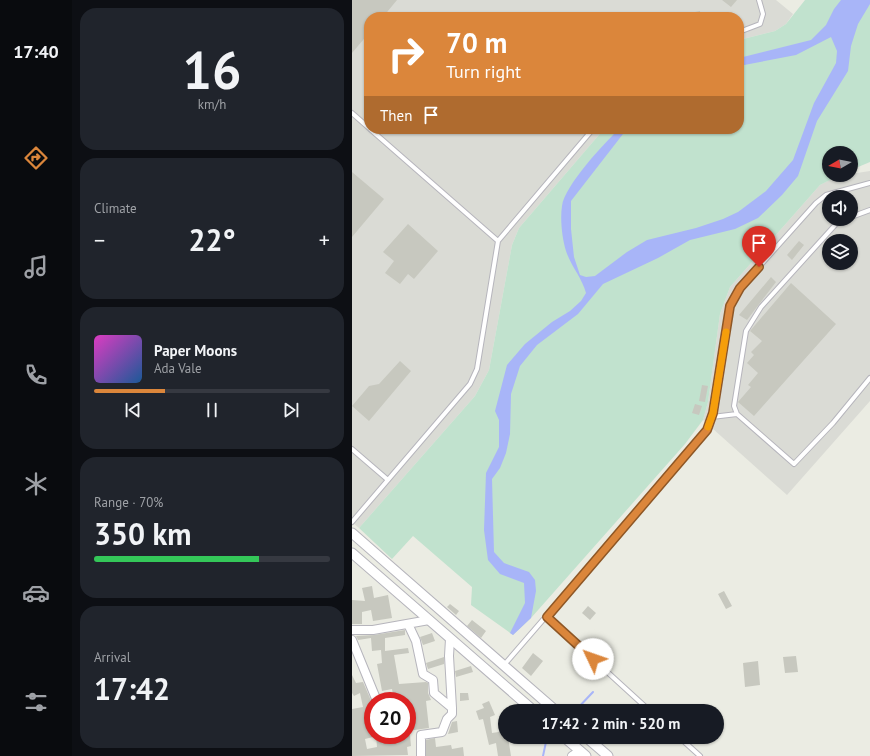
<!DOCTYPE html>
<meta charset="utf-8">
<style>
:root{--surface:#171b24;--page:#20242c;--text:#f1f3f6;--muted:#9ea1a6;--line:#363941;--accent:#db863b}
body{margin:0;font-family:"PT Sans",sans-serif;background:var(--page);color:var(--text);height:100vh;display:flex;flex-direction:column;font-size:15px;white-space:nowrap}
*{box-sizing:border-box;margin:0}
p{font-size:13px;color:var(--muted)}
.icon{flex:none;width:22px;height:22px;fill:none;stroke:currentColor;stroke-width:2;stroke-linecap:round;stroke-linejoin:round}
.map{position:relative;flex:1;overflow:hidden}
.drawer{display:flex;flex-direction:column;gap:8px;padding:8px;background:#0d0f14;width:280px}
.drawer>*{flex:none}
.banner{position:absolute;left:12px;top:12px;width:380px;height:122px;border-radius:16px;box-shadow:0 1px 3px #0004;background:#db863b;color:#fff;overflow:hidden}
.needle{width:26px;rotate:260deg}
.buttons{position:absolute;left:470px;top:146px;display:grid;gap:8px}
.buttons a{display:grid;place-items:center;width:36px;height:36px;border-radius:50%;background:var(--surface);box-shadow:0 1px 3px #0004;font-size:20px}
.speed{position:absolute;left:12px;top:692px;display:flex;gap:8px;font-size:20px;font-weight:700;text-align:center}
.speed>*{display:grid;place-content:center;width:52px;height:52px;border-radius:50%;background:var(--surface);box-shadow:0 1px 3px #0004;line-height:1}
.speed .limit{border:6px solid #d22;background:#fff;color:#111}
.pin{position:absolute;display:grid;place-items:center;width:34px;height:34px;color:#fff;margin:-41px -17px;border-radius:50% 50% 50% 0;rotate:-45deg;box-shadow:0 0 4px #0007}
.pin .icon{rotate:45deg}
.me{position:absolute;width:44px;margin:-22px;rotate:312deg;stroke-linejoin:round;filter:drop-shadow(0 0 3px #0008)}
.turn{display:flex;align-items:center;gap:14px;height:84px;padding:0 16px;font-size:18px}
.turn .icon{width:52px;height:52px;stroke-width:2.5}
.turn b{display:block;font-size:28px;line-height:34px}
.then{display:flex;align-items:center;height:38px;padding:0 16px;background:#0003;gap:8px;font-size:15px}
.big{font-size:30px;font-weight:700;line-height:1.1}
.drawer .tile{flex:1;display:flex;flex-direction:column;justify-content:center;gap:6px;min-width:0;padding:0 14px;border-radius:16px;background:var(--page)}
.drawer .dial{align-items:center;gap:0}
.dial b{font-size:52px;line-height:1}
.song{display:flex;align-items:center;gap:12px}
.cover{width:48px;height:48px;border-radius:6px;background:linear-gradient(135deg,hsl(310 70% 55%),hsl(210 70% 35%))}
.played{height:4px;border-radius:2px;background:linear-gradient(90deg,var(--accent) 30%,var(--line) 30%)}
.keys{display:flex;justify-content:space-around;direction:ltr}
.heat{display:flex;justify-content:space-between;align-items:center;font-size:22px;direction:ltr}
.charge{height:6px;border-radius:3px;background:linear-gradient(90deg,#34c759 70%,var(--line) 0)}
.trip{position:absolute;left:146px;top:704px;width:226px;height:40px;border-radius:20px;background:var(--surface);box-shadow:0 1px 3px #0004;font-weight:700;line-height:40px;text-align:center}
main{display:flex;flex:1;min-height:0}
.menu{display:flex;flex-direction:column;width:72px;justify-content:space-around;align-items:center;background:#090b0e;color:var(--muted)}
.menu .icon{width:28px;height:28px}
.menu .current{color:var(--accent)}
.menu b{font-size:18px;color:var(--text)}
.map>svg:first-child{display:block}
</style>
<main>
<nav class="menu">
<b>17:40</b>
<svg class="icon current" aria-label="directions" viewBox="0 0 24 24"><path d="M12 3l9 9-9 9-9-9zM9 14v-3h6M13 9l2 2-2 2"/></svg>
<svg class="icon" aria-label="music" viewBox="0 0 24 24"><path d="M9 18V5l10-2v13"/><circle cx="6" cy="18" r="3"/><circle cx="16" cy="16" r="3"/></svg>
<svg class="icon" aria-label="phone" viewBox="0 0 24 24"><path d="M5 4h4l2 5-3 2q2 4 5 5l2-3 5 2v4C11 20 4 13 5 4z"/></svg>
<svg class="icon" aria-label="climate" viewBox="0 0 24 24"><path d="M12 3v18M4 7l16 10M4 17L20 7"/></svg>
<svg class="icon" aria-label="car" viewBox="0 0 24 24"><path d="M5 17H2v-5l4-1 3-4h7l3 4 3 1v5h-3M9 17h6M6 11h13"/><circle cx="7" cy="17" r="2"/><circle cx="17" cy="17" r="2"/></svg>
<svg class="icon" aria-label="filters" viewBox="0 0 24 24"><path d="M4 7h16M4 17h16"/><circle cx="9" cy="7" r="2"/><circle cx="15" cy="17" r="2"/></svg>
</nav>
<section class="drawer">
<div class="tile dial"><b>16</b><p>km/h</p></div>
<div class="tile"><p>Climate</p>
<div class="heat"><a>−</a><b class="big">22°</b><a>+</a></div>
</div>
<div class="tile">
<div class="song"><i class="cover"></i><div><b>Paper Moons</b><p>Ada Vale</p></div></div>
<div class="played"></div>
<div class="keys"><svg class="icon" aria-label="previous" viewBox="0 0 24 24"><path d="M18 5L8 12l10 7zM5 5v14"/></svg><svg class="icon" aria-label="pause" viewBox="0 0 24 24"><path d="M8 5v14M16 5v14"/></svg><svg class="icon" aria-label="next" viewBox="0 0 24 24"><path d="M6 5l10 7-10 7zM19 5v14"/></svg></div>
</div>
<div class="tile"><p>Range · 70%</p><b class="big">350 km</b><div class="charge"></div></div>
<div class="tile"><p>Arrival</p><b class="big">17:42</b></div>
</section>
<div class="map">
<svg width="518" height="756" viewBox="0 0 518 756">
<rect width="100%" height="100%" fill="#ebece3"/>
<!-- industrial -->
<path fill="#dadbd5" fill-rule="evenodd" d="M 0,0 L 424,0 L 441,14 L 434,24 L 423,31 L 387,40 L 387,17 L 17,17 L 17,129 L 252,129 L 167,228 L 160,245 L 137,370 L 123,396 L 7,528 L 0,522 Z
M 518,171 L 518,401 L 435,495 L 351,420 L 356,402 L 368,314 L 378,287 L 468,185 L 485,176 ZM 477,197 L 499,197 L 499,219 L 477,219 ZM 477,241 L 499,241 L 499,263 L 477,263 Z"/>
<!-- green -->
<path fill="#c1e2ce" d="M 453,0 L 518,0 L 518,162 L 499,170 L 499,153 L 477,153 L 477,175 L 488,175 L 468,185 L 378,287 L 368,314 L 356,402 L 351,420 L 333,444 L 179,618 L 161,635 L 119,605 L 120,587 L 61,536 L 40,559 L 7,528 L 123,396 L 137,370 L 160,245 L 167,228 L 252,129 L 387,129 L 387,40 L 423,31 L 434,24 Z"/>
<!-- water -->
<path fill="#a8b5f8" d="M 489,0 L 518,0 L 518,4 L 506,24 L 499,46 L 496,71 L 465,121 L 446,176 L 430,195 L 406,218 L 383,229 L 338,240 L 306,258 L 251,284 L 226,314 L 185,345 L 168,366 L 159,394 L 158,434 L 154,453 L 148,468 L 140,479 L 142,552 L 152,563 L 177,572 L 183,580 L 184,591 L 179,618 L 161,635 L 158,633 L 173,603 L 172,583 L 148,574 L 136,560 L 132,530 L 134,473 L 147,447 L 147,420 L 143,411 L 155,365 L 173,344 L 200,322 L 218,311 L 229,301 L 234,293 C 230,278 219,266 214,251 C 210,238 208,219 210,206 C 213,185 251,145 266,130 L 287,129 L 283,132 L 271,134 L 219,201 L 219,229 L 222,257 L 228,275 L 234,277 L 243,276 L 275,252 L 295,240 L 344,228 L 371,219 L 386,212 L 414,191 L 441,160 L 462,103 L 484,63 L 485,51 L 479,37 L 444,55 L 387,66 L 387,58 L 459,40 L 474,25 L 482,9 Z"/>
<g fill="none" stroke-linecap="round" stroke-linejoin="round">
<!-- stream -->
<path stroke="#a8b5f8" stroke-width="2" d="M 223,711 L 241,692
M 191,756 L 194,742 L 199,737"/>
</g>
<!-- building -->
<path fill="#c7c8bf" d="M 0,0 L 45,0 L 31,17 L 17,17 L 17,33 L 0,53 Z
M 370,0 L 385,0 L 379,7 Z
M 348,11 L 349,17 L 329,17 L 329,15 Z
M 0,172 L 32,199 L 0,237 Z
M 56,224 L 86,251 L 62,279 L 56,274 L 48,284 L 33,273 L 42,261 L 31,252 Z
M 447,241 L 452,245 L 440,260 L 435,255 Z
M 419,277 L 424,282 L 395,320 L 387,315 Z
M 439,283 L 484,324 L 402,416 L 386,402 L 399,387 L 396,385 L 406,373 L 395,363 L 402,355 L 399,352 L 410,341 L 398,331 Z
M 48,361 L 59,371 L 17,421 L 0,406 L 17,386 L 27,384 Z
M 350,385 L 356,386 L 353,402 L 347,401 Z
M 343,404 L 350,406 L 347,415 L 340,413 Z
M 20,586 L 22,598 L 36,595 L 40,618 L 21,621 L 19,610 L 10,612 L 10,624 L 0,624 L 0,600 L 13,601 L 10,588 Z
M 372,591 L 380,606 L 374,609 L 366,594 Z
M 98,604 L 107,611 L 104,615 L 95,607 Z
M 236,606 L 244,613 L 238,620 L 230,613 Z
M 120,620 L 134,631 L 129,638 L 115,626 Z
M 53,630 L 53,635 L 33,638 L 33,651 L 56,648 L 57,653 L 42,655 L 47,684 L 74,682 L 76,683 L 76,693 L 79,700 L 74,701 L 77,728 L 55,731 L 55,701 L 42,701 L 40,689 L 30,691 L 25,664 L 30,663 L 29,650 L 20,651 L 19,638 L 6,640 L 4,636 L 22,635 Z
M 80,633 L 83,641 L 71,645 L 68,637 Z
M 181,653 L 191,661 L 179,676 L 170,668 Z
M 444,656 L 446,672 L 433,673 L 431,657 Z
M 92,657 L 92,664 L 76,669 L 74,663 Z
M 406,661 L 408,685 L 393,687 L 391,663 Z
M 119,666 L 121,672 L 104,677 L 103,671 Z
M 0,675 L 4,683 L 11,682 L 21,705 L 21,737 L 13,739 L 15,749 L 25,747 L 24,735 L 58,735 L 59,746 L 55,747 L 56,755 L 0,756 L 0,709 L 11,707 L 8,693 L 2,696 L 0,693 Z
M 108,693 L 116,693 L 117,700 L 108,701 Z
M 137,701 L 143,715 L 138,717 L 140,733 L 153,731 L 153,737 L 156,737 L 159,756 L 146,756 L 144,743 L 137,745 L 131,719 L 127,720 L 124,711 L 132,708 L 130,704 Z
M 242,704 L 249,711 L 234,711 Z
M 105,721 L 106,732 L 96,734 L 100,722 Z
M 83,738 L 84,747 L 99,745 L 100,749 L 111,747 L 112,756 L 74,756 L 74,740 Z"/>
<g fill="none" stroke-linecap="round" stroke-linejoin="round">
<!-- service casing -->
<g stroke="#b6b5bc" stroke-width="6">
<path id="service" d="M 387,32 L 408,24 L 411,14 L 407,0
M 0,113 L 17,128
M 18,129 L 146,241
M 499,217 L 518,210
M 495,219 L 484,224 L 409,307 L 394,331 L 382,406 L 385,414 L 442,464 L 481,423 L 518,378
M 360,417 L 385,414
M 0,449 L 36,480
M 0,522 L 118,384 L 125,369 L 146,241 L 241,129
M 195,617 L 298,711
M 152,665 L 355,430 L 361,413 L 378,306 L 388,288 L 464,203 L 474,195 L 518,183
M 327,737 L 348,756"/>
</g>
<!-- minor casing -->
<g stroke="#b6b5bc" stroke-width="10">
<path id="minor" d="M 56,624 L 64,641 L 71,674 L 81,680 L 82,693 L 100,708 L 100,714 L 95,719 L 90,732 L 69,735 L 69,756
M 0,630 L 21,630 L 77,620
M 98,639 L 97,656 L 100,708
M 0,640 L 25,701
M 220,756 L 228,751"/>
</g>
<!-- tertiary casing -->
<g stroke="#b6b5bc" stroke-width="11">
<path id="tertiary" d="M 0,533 L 204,711
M 0,553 L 182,711
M 212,737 L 234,756
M 234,737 L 256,756"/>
</g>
<!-- service -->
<use href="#service" stroke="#fff" stroke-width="4"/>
<!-- minor -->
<use href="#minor" stroke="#fff" stroke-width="8"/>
<!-- tertiary -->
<use href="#tertiary" stroke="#fff" stroke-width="9"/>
</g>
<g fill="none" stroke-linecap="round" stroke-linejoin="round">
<!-- route casing -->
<g stroke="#8e5726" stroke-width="10">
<path id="route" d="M 241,659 L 195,617 L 355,430 L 361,413 L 378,306 L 388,288 L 407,267"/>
</g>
<!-- route -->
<use href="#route" stroke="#db863b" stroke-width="7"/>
<!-- slow -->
<path stroke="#f59e0b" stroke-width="7" d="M 356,427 L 361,413 L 374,332"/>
</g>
</svg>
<div class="buttons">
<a><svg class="needle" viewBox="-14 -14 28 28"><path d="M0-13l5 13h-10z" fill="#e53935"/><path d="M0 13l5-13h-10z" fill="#9ea1a6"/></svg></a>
<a><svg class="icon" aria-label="sound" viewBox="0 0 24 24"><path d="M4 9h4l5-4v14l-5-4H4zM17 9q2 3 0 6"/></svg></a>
<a><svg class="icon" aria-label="layers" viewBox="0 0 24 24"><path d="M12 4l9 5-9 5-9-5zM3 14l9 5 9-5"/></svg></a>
</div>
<div class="speed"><div class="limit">20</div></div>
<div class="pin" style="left:407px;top:267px;background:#d93025"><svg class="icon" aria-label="arrive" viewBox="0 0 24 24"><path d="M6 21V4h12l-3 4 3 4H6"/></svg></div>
<svg class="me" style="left:241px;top:659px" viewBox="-20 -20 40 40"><circle r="19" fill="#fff"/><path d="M0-13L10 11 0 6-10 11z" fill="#db863b"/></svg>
<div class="trip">17:42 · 2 min · 520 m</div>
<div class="banner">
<div class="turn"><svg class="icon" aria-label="right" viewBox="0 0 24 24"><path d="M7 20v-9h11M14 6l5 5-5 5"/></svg><div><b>70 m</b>Turn right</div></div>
<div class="then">Then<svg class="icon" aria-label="arrive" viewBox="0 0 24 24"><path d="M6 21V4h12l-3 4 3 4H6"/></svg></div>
</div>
</div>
</main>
